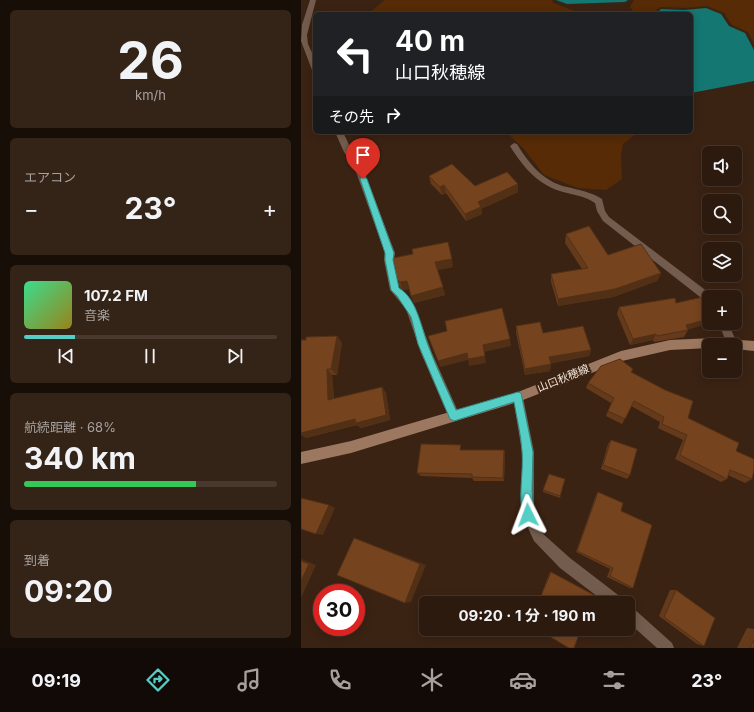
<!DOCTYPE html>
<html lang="ja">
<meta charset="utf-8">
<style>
:root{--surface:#2c1a0e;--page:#342317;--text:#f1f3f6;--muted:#a6a19e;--line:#48382e;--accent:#55cec5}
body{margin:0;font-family:Inter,"Noto Sans JP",sans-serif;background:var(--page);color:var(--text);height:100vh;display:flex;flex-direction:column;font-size:15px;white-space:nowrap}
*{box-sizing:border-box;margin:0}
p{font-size:13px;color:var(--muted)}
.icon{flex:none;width:22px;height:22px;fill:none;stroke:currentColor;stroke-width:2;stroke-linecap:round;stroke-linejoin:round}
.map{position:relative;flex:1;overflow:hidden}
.sheet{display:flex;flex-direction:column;gap:10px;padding:10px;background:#180e08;width:301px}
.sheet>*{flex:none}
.hud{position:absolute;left:12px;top:12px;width:380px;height:122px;border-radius:6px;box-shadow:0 2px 10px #0003,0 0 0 1px var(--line);background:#202124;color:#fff;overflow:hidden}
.tools{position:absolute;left:401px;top:146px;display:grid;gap:8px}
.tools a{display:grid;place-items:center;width:40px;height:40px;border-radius:6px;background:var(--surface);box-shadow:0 2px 10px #0003,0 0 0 1px var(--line);font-size:20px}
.speed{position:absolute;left:12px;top:584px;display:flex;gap:8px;font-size:20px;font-weight:700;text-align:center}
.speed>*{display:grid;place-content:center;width:52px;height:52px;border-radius:50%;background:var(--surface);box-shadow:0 2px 10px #0003,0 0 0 1px var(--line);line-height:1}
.speed .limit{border:6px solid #d22;background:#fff;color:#111}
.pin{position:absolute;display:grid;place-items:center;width:34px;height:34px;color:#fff;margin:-41px -17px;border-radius:50% 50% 50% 0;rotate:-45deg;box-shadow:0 0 4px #0007}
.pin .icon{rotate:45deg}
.me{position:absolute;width:44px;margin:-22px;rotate:357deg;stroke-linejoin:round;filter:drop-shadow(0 0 3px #0008)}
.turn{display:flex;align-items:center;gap:14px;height:84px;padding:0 16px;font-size:18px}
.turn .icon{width:52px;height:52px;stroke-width:2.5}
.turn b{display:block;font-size:28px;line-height:34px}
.then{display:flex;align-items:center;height:38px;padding:0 16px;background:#0003;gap:8px;font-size:15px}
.big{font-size:30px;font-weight:700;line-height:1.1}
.sheet .card{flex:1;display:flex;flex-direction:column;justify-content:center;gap:6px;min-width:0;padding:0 14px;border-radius:6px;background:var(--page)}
.sheet .dial{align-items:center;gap:0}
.dial b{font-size:52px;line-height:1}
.song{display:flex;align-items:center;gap:12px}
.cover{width:48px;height:48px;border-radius:6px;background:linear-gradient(135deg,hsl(150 70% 55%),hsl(50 70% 35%))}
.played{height:4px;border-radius:2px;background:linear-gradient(90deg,var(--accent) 20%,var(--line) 20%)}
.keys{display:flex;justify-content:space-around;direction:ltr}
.heat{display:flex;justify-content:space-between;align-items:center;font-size:22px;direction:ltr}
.charge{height:6px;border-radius:3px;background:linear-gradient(90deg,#34c759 68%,var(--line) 0)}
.trip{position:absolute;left:118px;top:596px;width:216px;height:40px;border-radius:6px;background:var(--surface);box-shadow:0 2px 10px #0003,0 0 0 1px var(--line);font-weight:700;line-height:40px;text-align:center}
.menu{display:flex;height:64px;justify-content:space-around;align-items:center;background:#120a06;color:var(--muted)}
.menu .icon{width:28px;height:28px}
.menu .on{color:var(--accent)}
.menu b{font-size:18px;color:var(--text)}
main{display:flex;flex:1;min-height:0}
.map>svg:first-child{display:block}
</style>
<main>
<section class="sheet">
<div class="card dial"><b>26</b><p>km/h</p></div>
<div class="card"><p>エアコン</p>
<div class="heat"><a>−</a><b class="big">23°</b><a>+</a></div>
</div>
<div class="card">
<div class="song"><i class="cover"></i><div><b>107.2 FM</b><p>音楽</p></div></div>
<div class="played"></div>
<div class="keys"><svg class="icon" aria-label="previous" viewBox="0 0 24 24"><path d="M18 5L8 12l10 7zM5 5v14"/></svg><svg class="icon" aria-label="pause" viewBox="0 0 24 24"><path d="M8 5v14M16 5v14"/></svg><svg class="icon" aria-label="next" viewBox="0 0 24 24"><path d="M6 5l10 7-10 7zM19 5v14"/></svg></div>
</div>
<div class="card"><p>航続距離 · 68%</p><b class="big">340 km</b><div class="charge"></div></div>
<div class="card"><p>到着</p><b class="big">09:20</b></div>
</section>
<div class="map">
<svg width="453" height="648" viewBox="0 0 453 648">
<rect width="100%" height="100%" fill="#3b2313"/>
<!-- green -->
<path fill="#562b06" d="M 84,0 L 251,0 L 252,3 L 282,14 L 63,14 L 68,13 Z
M 333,0 L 453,0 L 453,44 L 447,32 L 431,25 L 423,13 L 406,6 L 384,8 L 359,7 C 351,15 344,14 333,12 L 329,7 Z
M 205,132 L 335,132 L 334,135 L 322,144 L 320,156 L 321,179 L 305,190 L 277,188 L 243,175 L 223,149 Z"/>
<!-- water -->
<path fill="#147771" d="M 255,0 L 327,0 L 324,2 L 266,4 Z
M 405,8 L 420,14 L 428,26 L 444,33 L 453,50 L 453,81 L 390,93 L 390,14 L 355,14 L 360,9 L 383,10 Z"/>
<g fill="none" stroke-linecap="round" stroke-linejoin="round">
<!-- minor -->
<path fill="#735c4d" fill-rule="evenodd" d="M 9,0 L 15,0 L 6,35 L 7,44 L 14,59 L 14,72 L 11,70 L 0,41 L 1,25 Z
M 34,132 L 42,132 L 51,151 L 62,168 L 94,253 L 93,260 L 98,288 L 108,298 L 114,307 L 131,353 L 159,416 L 157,420 L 153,421 L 149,420 L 120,353 L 105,309 L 89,290 L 83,260 L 84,253 L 54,169 L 43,152 Z
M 213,143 L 216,144 C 228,164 243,182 266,187 C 278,190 290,192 301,199 L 304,211 L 308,217 L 403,289 L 411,297 L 408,297 L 408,304 L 302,221 L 296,211 L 294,203 C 284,196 273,195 262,192 C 237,185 222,167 209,146 Z
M 417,323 L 427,323 L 437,345 L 436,348 L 434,349 L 434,345 L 427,345 Z
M 217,392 L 221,393 L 222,397 L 233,452 L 233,515 L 241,533 L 269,558 L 321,598 L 323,603 L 305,603 L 259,568 L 233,541 L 221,515 L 221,452 L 212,397 L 213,393 Z
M 327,606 L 332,608 L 371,643 L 373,648 L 356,648 L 327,622 Z"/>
<!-- secondary -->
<path fill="#9d7860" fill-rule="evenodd" d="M 412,338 L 453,341 L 453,351 L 434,349 L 434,345 L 408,345 L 408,348 L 369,350 L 321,361 L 217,402 L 50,453 L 0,464 L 0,452 L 50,441 L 217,392 L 320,351 L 369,340 Z"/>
</g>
<!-- wall -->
<path fill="#653a1b" d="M 113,132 L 124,132 L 117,135 Z
M 128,176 L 174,186 L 217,192 L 180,209 L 181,214 L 165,221 L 145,193 L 141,195 L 130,184 Z
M 265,234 L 307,255 L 360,273 L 356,281 L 312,297 L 257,306 L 250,282 L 250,274 L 281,269 L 264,243 Z
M 92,258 L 152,267 L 136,270 L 144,295 L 113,303 L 108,289 L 102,290 L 99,287 L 96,279 Z
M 318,307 L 387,330 L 383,337 L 353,342 L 352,340 L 329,345 L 316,314 Z
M 215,326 L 242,333 L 290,350 L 288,356 L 250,363 L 249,371 L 224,375 L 215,333 Z
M 36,336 L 41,343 L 36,375 L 31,375 L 33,399 L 81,387 L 85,393 L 89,420 L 60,428 L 56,425 L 5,438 Z
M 330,372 L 387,418 L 435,451 L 451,479 L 444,483 L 427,475 L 426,479 L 420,482 L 374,459 L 382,440 L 357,428 L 359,422 L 330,406 L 321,424 L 305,416 L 310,403 L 285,388 L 287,383 Z
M 310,440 L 329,475 L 326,479 L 300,469 L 307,444 Z
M 162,450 L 203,450 L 204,454 L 203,481 L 173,481 L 171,478 L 120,476 L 116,473 Z
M 264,479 L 259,498 L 242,492 L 242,490 Z
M 297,492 L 320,511 L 332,588 L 329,588 L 306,577 L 309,569 L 275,552 L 295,495 Z
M 249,572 L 250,572 L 290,603 L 237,603 Z
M 369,590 L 375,590 L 403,646 L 396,644 L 358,616 Z
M 446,628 L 453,629 L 453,648 L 436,648 Z"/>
<!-- shaded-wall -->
<path fill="#523016" d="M 117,132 L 124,132 L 117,135 Z
M 217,184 L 217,192 L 180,209 L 181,214 L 165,221 L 164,214 L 177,202 Z
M 143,185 L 145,193 L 141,195 L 139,187 Z
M 151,259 L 152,267 L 136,270 L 134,262 Z
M 360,273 L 356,281 L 312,297 L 257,306 L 257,299 Z
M 106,281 L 109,289 L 102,290 L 99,282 Z
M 142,287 L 144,295 L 113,303 L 110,296 Z
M 408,319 L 408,323 L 411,323 L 381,331 L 385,325 Z
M 355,334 L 352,340 L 329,345 L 332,339 Z
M 36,336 L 41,343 L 36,375 L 30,369 Z
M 209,339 L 210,346 L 183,352 L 182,345 Z
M 290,350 L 288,356 L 248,364 L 248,357 Z
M 166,353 L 184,356 L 185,363 L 168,366 L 167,360 L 139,367 L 137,361 Z
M 250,364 L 249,371 L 224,375 L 224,369 Z
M 26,369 L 31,375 L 33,406 L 27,400 Z
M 81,387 L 85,393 L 89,420 L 60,428 L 56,425 L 5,438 L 0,435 L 0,433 L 54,419 Z
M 203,450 L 204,454 L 203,481 L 202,478 Z
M 28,505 L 34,508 L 22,535 L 15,534 Z
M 53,538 L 125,565 L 110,602 L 104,603 Z
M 0,559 L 15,565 L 0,598 Z"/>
<!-- building -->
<path fill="#75441f" stroke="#523016" d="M 151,164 L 174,186 L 206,172 L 217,184 L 177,202 L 180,207 L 164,214 L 143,185 L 139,187 L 128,176 Z
M 288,226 L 307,255 L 340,244 L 360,273 L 314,289 L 257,299 L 250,274 L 287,268 L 265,234 Z
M 147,242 L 151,259 L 134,262 L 142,287 L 110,296 L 106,281 L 99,282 L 96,279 L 92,258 L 112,254 L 111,249 Z
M 406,296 L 408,299 L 408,319 L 385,325 L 387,330 L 356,336 L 355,334 L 332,339 L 318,307 L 374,298 L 375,303 Z
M 201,308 L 209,339 L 182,345 L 184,356 L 167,359 L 166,353 L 137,361 L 127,336 L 146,331 L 144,321 Z
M 239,322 L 242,333 L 282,326 L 290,350 L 248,357 L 250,364 L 224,369 L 215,326 Z
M 36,336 L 30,369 L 26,369 L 27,400 L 81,387 L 85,415 L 55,423 L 54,419 L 0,433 L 0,340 L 5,340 L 5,337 Z
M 319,359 L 332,369 L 330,372 L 364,390 L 392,401 L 387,418 L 438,443 L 435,451 L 453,459 L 453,470 L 451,479 L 429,470 L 426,479 L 379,455 L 386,435 L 361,424 L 363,417 L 333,401 L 324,419 L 307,411 L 313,398 L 287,383 L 300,366 Z
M 310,440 L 336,449 L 329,475 L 302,465 Z
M 120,444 L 160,445 L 159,450 L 203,450 L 202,478 L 171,477 L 171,474 L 116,473 Z
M 248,474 L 264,479 L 259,496 L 242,490 Z
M 297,492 L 322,503 L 320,511 L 351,525 L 332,588 L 309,576 L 312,568 L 276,551 Z
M 0,498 L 28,505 L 15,534 L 0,529 Z
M 53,538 L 119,564 L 104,603 L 36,575 Z
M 0,561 L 8,564 L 0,581 Z
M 250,572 L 293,595 L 290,603 L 237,603 Z
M 375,590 L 414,618 L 403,646 L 363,617 Z
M 236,629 L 280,629 L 273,648 L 268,648 Z
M 453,640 L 453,648 L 449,648 Z"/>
<!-- route -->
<path fill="#55cec5" stroke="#378680" d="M 62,176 L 66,179 L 93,253 L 92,260 L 98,288 C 116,299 120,327 127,345 C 135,367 146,389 155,410 L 217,392 L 220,393 L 232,452 L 231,490 L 233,515 L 231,519 L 227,521 L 223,519 C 216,501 223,471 221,451 C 220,435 216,419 213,402 L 153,421 L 149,419 L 117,344 L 110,317 L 96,296 L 90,290 L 84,260 L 84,253 L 59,179 Z"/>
<g text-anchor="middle" stroke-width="4" stroke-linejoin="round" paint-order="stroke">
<!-- street labels -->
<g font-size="11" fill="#f6e6db" stroke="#3b2313">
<text transform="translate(262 378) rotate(-22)" y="4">山口秋穂線</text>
</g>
</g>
</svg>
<div class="tools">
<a><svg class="icon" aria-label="sound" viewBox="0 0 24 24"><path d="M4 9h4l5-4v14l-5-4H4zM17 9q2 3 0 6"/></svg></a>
<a><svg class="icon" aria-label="search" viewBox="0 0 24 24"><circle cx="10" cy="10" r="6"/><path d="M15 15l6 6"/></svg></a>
<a><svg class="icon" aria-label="layers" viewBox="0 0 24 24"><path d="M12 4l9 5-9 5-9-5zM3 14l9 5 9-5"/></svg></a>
<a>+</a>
<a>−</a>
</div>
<div class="speed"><div class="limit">30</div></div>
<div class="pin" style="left:62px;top:179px;background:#d93025"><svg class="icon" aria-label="arrive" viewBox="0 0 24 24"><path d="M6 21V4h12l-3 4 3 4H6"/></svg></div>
<svg class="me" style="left:227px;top:515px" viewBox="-20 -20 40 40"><path d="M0-17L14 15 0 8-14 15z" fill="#55cec5" stroke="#fff" stroke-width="4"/></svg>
<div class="trip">09:20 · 1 分 · 190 m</div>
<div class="hud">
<div class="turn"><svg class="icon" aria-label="left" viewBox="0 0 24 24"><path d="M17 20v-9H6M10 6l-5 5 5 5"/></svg><div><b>40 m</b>山口秋穂線</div></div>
<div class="then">その先<svg class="icon" aria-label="right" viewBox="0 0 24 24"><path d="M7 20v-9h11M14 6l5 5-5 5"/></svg></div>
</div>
</div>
</main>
<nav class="menu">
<b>09:19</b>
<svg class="icon on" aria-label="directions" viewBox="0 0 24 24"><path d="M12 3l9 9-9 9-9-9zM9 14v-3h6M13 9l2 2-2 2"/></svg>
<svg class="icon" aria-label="music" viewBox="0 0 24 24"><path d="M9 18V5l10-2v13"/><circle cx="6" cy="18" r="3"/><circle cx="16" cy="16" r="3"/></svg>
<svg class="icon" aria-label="phone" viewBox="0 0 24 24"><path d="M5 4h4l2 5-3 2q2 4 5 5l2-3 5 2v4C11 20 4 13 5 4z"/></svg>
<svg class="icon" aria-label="climate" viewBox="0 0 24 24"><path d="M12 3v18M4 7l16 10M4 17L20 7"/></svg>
<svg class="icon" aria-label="car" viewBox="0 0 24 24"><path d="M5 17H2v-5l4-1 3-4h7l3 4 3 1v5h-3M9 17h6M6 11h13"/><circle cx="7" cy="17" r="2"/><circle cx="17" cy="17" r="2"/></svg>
<svg class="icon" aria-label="filters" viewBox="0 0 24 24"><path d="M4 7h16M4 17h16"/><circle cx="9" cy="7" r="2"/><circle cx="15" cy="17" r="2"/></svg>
<b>23°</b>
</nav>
